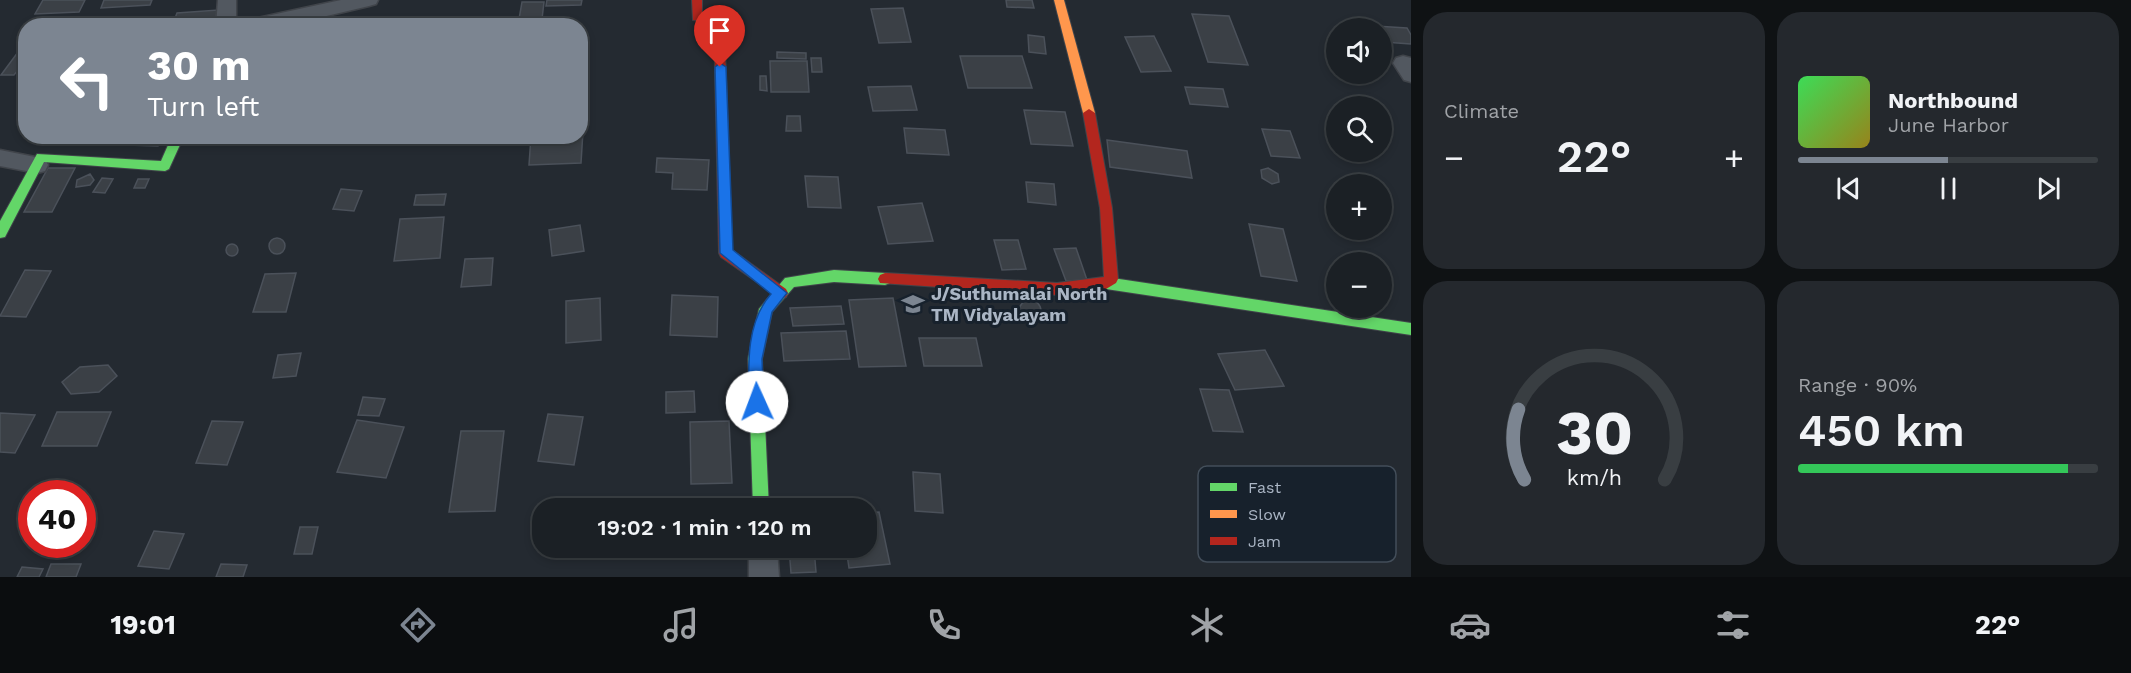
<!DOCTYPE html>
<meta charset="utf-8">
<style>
:root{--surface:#1b2025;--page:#24282d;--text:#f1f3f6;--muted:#a0a3a7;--line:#393e42;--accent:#7c8591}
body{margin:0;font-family:"Work Sans",sans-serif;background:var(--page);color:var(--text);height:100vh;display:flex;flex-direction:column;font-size:22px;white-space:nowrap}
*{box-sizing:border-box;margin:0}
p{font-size:20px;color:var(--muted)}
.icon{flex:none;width:33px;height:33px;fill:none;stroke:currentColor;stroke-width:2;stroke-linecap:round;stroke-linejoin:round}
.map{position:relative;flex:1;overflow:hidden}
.sheet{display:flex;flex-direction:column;gap:12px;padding:12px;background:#0f1214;width:720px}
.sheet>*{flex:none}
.hud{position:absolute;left:18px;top:18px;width:570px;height:126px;border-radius:24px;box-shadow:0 3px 9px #0003,0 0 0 2px var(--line);background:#7c8591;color:#fff;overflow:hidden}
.buttons{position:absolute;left:1326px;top:18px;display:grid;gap:12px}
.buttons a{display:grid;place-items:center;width:66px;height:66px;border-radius:50%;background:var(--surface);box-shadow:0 3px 9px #0003,0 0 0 2px var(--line);font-size:30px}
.speed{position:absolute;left:18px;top:480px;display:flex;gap:12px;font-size:30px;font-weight:700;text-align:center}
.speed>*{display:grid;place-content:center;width:78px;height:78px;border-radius:50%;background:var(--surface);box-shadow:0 3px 9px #0003,0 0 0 2px var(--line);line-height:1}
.speed .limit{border:9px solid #d22;background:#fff;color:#111}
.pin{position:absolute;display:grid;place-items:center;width:51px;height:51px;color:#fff;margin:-62px -26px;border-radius:50% 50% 50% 0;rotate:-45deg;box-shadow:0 0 6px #0007}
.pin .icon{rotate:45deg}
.me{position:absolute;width:66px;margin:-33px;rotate:358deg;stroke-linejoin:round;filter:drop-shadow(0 0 4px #0008)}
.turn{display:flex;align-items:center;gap:21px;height:126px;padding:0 30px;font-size:27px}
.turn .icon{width:78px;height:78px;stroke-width:2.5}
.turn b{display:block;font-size:42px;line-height:51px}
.big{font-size:45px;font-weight:600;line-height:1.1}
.sheet .card{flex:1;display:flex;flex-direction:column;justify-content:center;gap:9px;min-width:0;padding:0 21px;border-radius:24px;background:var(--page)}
.sheet .dial{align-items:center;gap:0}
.dial svg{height:156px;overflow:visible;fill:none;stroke:var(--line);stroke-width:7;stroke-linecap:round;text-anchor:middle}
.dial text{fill:var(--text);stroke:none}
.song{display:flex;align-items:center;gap:18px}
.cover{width:72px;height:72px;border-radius:9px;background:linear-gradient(135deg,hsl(130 70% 55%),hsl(50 70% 35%))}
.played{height:6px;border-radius:3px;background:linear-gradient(90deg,var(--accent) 50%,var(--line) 50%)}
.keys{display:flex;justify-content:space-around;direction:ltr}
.heat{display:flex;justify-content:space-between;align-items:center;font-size:33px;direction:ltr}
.charge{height:9px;border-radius:4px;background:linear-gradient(90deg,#34c759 90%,var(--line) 0)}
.sheet .tiles{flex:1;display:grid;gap:12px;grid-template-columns:repeat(2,1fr)}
.trip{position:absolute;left:532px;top:498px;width:345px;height:60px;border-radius:24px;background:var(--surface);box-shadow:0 3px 9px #0003,0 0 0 2px var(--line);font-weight:600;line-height:60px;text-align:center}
.tab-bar{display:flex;height:96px;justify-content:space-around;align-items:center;background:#0b0d0f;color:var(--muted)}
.tab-bar .icon{width:42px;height:42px}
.tab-bar .active{color:var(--accent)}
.tab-bar b{font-size:27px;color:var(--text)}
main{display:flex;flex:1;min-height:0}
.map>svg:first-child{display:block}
</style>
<main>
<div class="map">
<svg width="1411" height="577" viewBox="0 0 1411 577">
<rect width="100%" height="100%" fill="#242a31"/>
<!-- building -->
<path fill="#3b4046" stroke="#4b515a" stroke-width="1.5" d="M 43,0 L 85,0 L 79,12 L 35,14 Z
M 104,0 L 152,0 L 150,5 L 101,8 Z
M 547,0 L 582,0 L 581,5 L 546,6 Z
M 1006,0 L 1032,0 L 1034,8 L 1007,7 Z
M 522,2 L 544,2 L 542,19 L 519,19 Z
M 903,8 L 911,42 L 879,43 L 871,9 Z
M 218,10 L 213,26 L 172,26 L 177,13 Z
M 1192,14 L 1229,16 L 1248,65 L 1208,62 Z
M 1375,26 L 1407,28 L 1411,35 L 1411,44 L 1384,42 L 1382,28 Z
M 1028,35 L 1044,37 L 1046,54 L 1029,52 Z
M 1154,36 L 1171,71 L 1141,72 L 1125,37 Z
M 18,52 L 26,53 L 26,60 L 14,75 L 1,75 Z
M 777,52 L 806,53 L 806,59 L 777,58 Z
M 960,56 L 1022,56 L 1032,88 L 968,88 Z
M 811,58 L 821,58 L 822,72 L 812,72 Z
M 770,61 L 807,61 L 809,92 L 771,92 Z
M 760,76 L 766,76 L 767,91 L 760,90 Z
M 911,86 L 917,110 L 873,111 L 868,87 Z
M 1185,87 L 1223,89 L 1228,107 L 1190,104 Z
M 1024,110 L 1065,112 L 1073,146 L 1031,144 Z
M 787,116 L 800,116 L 801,131 L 786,131 Z
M 904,128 L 945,130 L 949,155 L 907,153 Z
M 1262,129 L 1290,131 L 1300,158 L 1271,156 Z
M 580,131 L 583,131 L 581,163 L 529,165 L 531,136 L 580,136 Z
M 132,136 L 163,136 L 158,146 L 127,145 Z
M 232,136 L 250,136 L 248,142 L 230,143 Z
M 1107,140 L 1187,151 L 1192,178 L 1110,167 Z
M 657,158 L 709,160 L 707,190 L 672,189 L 673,173 L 656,172 Z
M 48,168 L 75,168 L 52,212 L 24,212 Z
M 1268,168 L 1278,174 L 1279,182 L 1272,184 L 1262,178 L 1261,170 Z
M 90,174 L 94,180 L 90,185 L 76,187 L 77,180 Z
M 805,176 L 838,177 L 841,208 L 808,207 Z
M 102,178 L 113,179 L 105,193 L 93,192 Z
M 138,179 L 149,179 L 145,188 L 134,188 Z
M 1026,182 L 1054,184 L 1056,205 L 1028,202 Z
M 341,189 L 362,191 L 354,211 L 333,209 Z
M 446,194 L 444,205 L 414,205 L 416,195 Z
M 922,203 L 933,241 L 888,244 L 878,207 Z
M 444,217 L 440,258 L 394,261 L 400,219 Z
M 1249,224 L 1283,229 L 1297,281 L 1261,276 Z
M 580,225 L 584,251 L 552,256 L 549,230 Z
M269 246a8 8 0 1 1 16 0a8 8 0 1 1-16 0Z
M 994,240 L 1018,240 L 1026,269 L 1002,270 Z
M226 250a6 6 0 1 1 12 0a6 6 0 1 1-12 0Z
M 1076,248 L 1087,280 L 1066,281 L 1054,249 Z
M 493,258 L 491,285 L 461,287 L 465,259 Z
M 25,270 L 51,271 L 26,317 L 0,316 Z
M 296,273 L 286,312 L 253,312 L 265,274 Z
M 672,295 L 718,297 L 717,337 L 670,335 Z
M 600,298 L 601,340 L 566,343 L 566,301 Z
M 893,298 L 906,366 L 859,367 L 849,300 Z
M1019 311a11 11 0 1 1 22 0a11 11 0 1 1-22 0Z
M 841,306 L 844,324 L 793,326 L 790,308 Z
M 846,331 L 850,359 L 784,361 L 781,333 Z
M 919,338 L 976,338 L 982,366 L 924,366 Z
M 1265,350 L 1284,386 L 1235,390 L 1218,354 Z
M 301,353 L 296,376 L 273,378 L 278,355 Z
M 108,365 L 117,376 L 99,392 L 71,394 L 62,382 L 80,367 Z
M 1200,389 L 1229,390 L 1243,432 L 1213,431 Z
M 694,391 L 695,412 L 666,413 L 666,392 Z
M 363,397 L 385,399 L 379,416 L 358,415 Z
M 57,412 L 111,412 L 97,446 L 42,446 Z
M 0,413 L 35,415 L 15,453 L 0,452 Z
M 548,414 L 583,417 L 574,465 L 538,461 Z
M 357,420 L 404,427 L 386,478 L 337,472 Z
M 212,421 L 243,422 L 227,465 L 196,463 Z
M 729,421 L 732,483 L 691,484 L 690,422 Z
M 461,431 L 504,431 L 495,511 L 449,512 Z
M 913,472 L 940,474 L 943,513 L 915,511 Z
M 879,512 L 890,564 L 849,568 L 846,548 L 867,548 L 867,513 Z
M 300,527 L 318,527 L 312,554 L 294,554 Z
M 154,531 L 184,534 L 169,569 L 138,566 Z
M 789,548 L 814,548 L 816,572 L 791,573 Z
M 51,564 L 81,564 L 76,577 L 46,577 Z
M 221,564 L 247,565 L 243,577 L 216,577 Z
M 22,567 L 43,569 L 39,577 L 17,577 Z"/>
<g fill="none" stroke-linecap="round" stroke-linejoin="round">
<!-- street casing -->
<g stroke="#40444a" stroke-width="3">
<path id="street" d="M 218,0 L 236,0 L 236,26 L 216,26 Z
M 341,0 L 378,0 L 376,4 L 369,6 L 284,26 L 244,26 L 246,21 L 253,19 Z
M 1403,56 L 1411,58 L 1411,82 L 1404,80 L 1393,63 L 1396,58 Z
M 0,150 L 45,159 L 48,165 L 45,171 L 37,173 L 0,166 Z
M 749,548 L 777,548 L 779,577 L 749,577 Z"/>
</g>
<!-- fast casing -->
<g stroke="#40444a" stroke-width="2">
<path id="fast" d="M 172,136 L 184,136 L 169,169 L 165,171 L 44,162 L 5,237 L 0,238 L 0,221 L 37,154 L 161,161 Z
M 834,270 L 885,273 L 890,275 L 892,279 L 890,283 L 885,285 L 834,282 L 794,287 L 772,312 L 762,359 L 769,508 L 753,508 L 748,359 L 759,309 L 785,278 Z
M 1106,277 L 1411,323 L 1411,335 L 1106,289 L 1101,287 L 1099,283 L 1101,279 Z"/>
</g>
<!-- slow casing -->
<g stroke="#40444a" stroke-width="2">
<path id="slow" d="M 1054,0 L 1064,0 L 1095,113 L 1093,116 L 1085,116 L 1083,113 Z"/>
</g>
<!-- jam casing -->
<g stroke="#40444a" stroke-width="2">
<path id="jam" d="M 692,0 L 702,0 L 702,14 L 719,16 L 724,20 L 732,250 L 786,289 L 788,293 L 786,297 L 781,299 L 721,257 L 719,253 L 714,23 L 693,20 Z
M 1089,109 L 1095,113 L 1112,208 L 1118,279 L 1116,283 L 1106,289 L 1057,295 L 880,283 L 878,279 L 880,275 L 885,273 L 1057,283 L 1104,277 L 1100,208 L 1083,113 Z"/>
</g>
<!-- street -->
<use href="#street" fill="#525860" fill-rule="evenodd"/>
<!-- fast -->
<use href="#fast" fill="#63d668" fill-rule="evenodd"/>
<!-- slow -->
<use href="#slow" fill="#ff974d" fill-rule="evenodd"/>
<!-- jam -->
<use href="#jam" fill="#b3261e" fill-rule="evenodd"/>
</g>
<!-- route -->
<path fill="#1a73e8" stroke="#114b97" stroke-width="1.5" d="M 720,63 L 726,67 L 733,250 L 787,293 L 772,312 L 762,359 L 764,402 L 757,409 L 749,402 C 748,365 746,322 771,294 L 720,253 L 715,67 Z"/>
<!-- icons -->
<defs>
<g id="school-bare" transform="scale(1.8)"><path d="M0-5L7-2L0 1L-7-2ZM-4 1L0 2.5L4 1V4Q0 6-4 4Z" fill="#7c8591" stroke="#17212c" stroke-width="2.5" paint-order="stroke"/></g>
</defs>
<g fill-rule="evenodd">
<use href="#school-bare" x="913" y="304"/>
</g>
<g text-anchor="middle" stroke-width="6" stroke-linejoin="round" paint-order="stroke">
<!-- poi labels -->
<g font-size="18" font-weight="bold" fill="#abb6c5" stroke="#17212c" text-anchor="start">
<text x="931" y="300">J/Suthumalai North<tspan x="931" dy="21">TM Vidyalayam</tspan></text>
</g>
</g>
<!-- legend -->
<rect x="1198" y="466" width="198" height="96" rx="9" fill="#17212c" stroke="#434e5a" stroke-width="1.5"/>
<rect x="1210" y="483" width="27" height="8" fill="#63d668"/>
<rect x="1210" y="510" width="27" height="8" fill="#ff974d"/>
<rect x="1210" y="537" width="27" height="8" fill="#b3261e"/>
<g font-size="16" fill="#abb6c5">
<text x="1248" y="493">Fast</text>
<text x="1248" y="520">Slow</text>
<text x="1248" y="547">Jam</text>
</g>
</svg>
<div class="buttons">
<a><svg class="icon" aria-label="sound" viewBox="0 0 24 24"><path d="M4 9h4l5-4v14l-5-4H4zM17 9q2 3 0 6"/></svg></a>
<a><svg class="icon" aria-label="search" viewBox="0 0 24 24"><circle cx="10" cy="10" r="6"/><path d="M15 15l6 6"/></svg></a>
<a>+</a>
<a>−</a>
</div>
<div class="speed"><div class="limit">40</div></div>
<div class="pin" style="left:720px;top:67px;background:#d93025"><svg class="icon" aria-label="arrive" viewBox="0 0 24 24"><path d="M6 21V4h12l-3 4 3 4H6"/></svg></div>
<svg class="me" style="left:757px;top:402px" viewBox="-20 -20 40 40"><circle r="19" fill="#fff"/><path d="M0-13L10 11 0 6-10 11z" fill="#1a73e8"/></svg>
<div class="trip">19:02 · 1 min · 120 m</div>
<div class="hud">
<div class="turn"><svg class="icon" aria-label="left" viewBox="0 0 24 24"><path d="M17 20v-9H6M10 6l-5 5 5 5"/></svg><div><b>30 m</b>Turn left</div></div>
</div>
</div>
<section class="sheet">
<div class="tiles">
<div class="card"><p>Climate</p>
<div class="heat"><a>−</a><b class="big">22°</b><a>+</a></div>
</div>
<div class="card">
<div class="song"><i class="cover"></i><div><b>Northbound</b><p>June Harbor</p></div></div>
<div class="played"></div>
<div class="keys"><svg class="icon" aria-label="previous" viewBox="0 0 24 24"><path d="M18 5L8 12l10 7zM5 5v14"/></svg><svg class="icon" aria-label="pause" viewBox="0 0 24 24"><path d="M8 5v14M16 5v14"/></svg><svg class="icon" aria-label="next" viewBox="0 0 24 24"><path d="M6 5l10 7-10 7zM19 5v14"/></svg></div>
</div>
<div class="card dial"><svg viewBox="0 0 100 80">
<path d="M14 69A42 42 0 1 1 86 69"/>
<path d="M14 69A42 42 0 0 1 11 33" stroke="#7c8591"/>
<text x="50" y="56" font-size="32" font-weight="700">30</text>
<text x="50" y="72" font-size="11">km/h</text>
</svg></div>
<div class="card"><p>Range · 90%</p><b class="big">450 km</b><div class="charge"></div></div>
</div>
</section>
</main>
<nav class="tab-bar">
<b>19:01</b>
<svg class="icon active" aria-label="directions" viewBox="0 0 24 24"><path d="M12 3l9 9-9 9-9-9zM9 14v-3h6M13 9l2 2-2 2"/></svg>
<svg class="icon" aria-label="music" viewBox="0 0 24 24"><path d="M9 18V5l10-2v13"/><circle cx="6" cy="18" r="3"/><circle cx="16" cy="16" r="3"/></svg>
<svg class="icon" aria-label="phone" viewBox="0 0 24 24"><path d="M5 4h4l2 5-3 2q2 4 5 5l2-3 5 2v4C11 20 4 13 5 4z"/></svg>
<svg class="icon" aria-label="climate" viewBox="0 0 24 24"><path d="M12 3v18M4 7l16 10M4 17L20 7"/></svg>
<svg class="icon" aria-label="car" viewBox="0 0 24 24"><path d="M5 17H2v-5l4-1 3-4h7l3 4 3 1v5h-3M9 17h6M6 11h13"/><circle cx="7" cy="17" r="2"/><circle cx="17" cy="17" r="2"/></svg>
<svg class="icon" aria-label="filters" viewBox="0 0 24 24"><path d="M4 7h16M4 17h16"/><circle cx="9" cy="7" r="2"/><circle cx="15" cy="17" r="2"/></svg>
<b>22°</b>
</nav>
